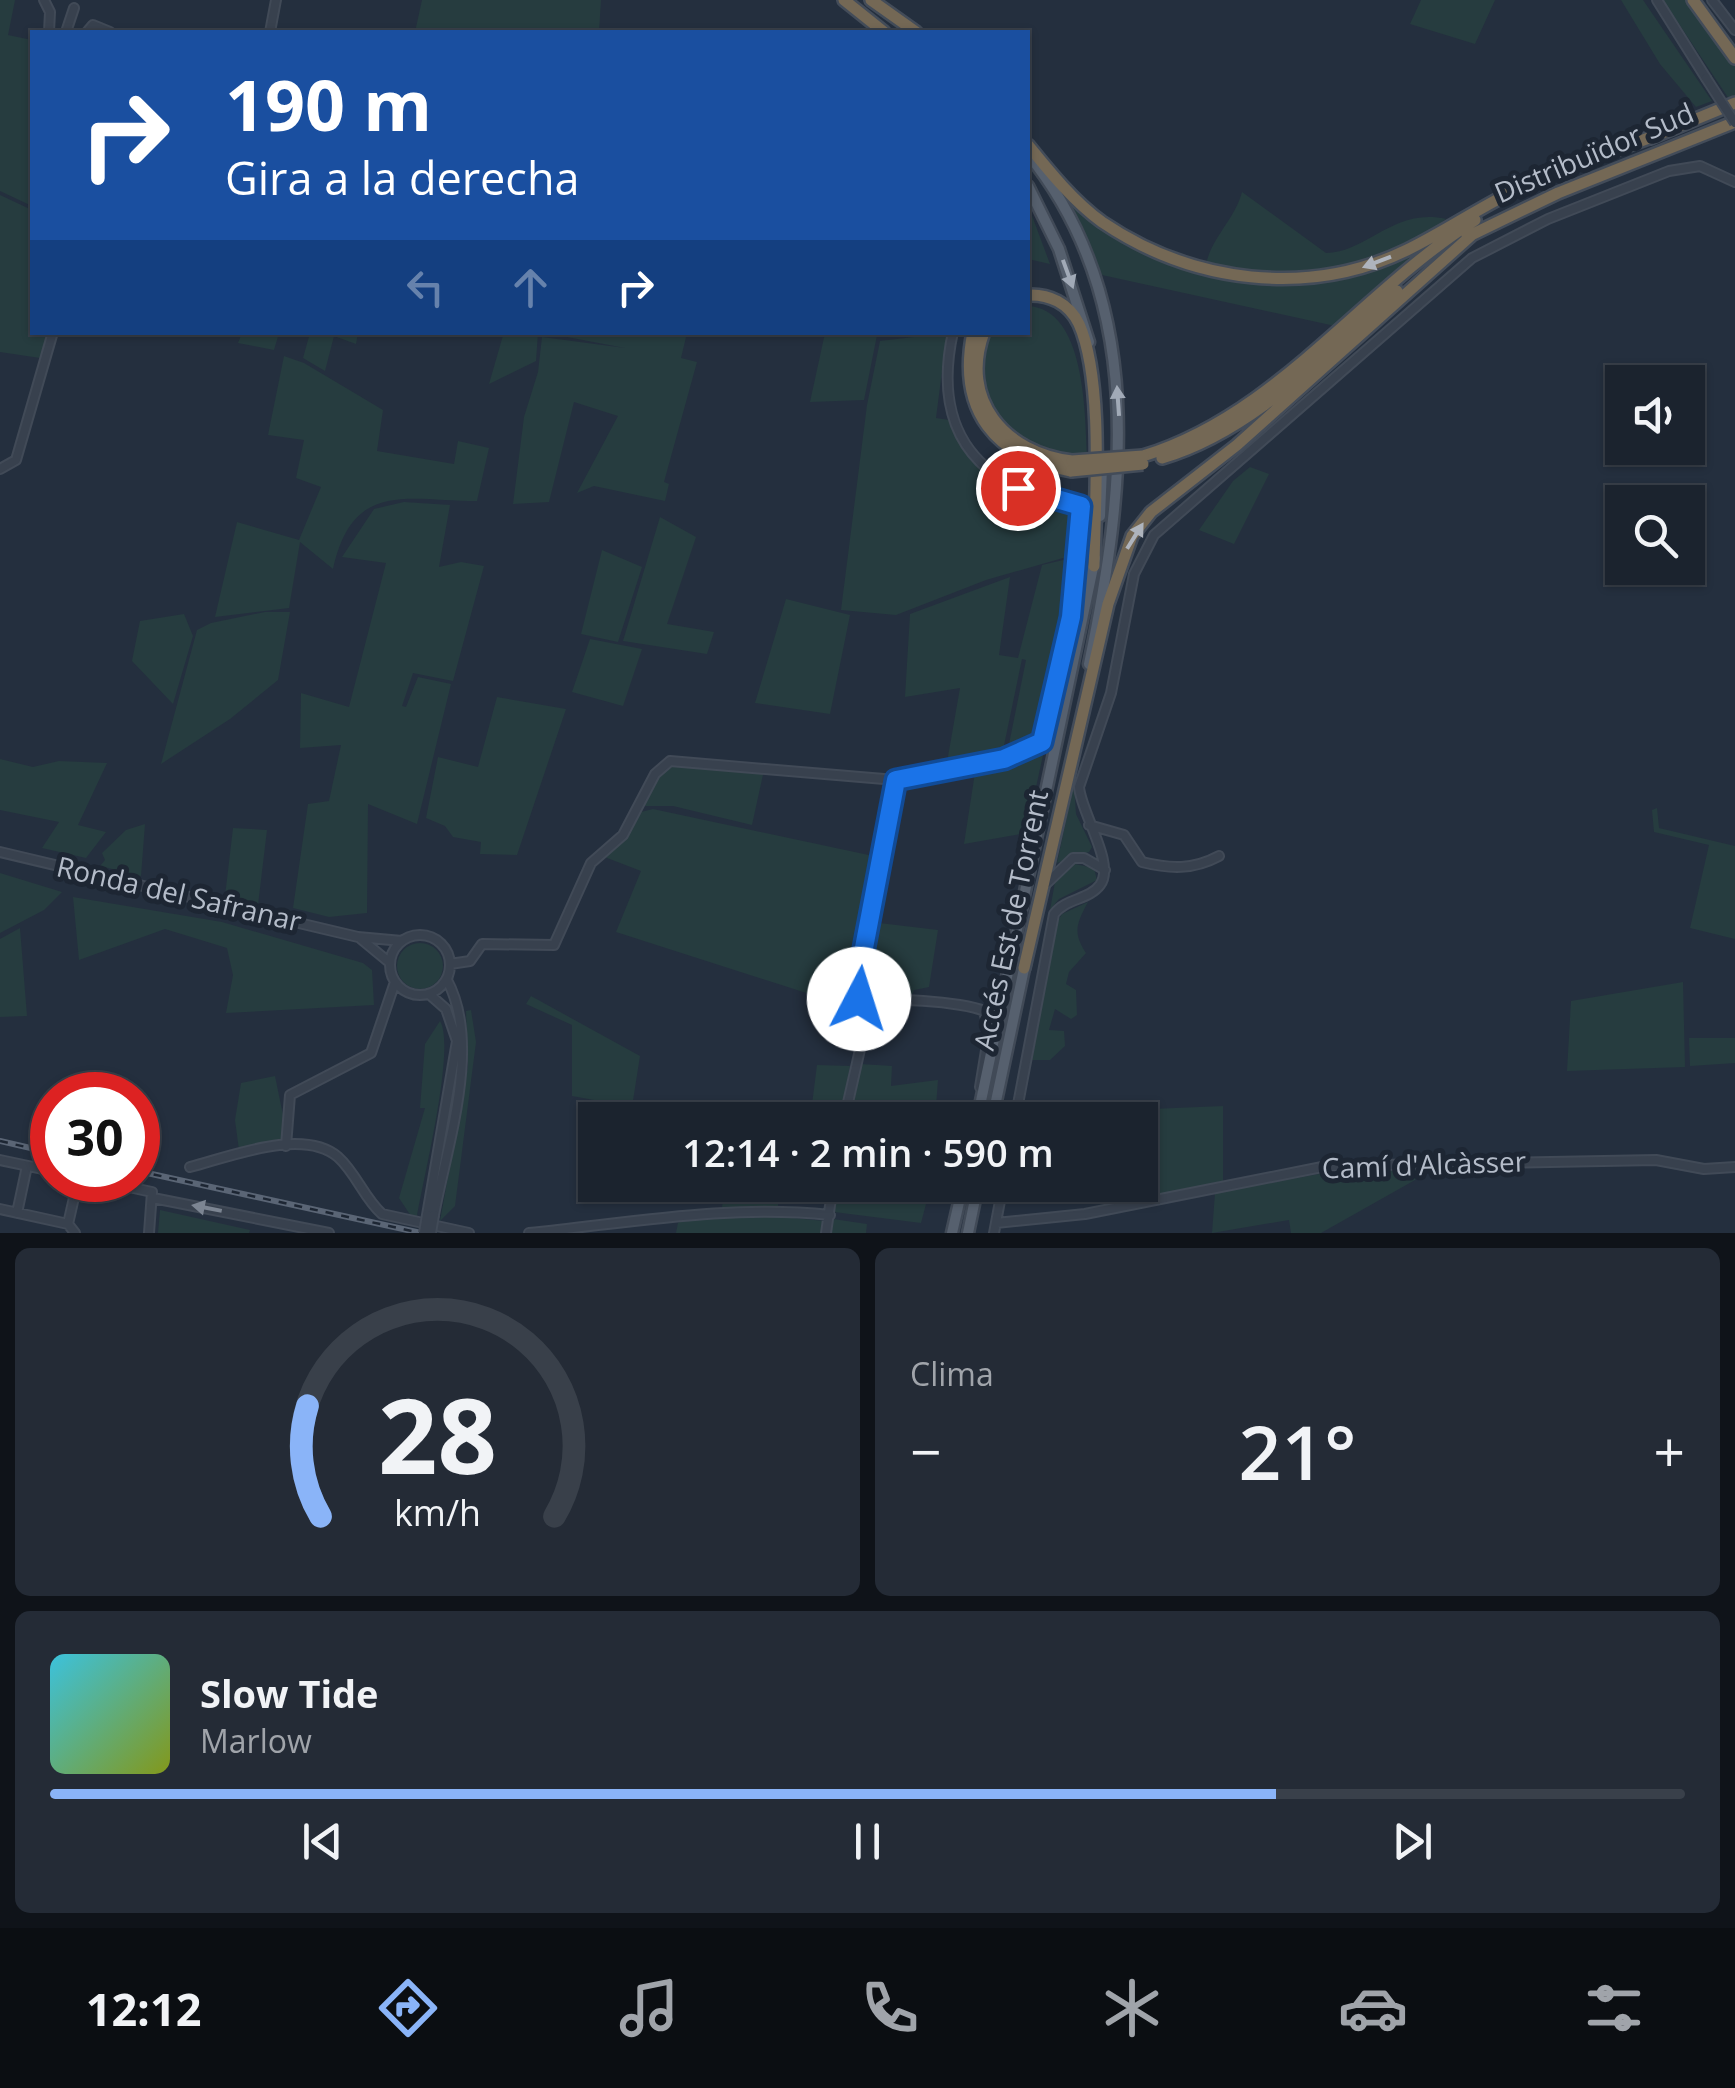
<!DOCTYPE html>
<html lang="es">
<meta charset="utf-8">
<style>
:root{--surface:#1b232e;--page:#242b36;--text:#f1f3f6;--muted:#a0a4aa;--line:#39404a;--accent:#8ab4f8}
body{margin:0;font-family:"Open Sans",sans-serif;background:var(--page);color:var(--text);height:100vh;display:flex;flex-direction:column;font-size:38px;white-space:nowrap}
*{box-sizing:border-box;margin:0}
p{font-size:32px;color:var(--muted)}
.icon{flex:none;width:55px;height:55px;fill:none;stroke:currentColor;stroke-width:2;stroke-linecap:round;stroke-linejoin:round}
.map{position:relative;height:1233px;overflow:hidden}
.side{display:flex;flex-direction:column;gap:15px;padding:15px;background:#0f1319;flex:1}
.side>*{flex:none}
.guide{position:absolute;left:30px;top:30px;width:1000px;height:305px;border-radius:0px;box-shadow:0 2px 8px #0004,0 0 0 2px var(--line);background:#1a4fa0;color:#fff;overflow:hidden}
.fabs{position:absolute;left:1605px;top:365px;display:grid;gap:20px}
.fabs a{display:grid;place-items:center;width:100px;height:100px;border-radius:0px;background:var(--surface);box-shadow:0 2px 8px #0004,0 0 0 2px var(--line);font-size:50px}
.speed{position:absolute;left:30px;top:1072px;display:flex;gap:20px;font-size:50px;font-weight:700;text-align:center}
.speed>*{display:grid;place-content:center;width:130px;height:130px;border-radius:50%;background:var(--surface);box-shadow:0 2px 8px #0004,0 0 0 2px var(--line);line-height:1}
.speed .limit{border:15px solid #d22;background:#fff;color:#111}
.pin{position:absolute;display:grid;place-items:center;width:85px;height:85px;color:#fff;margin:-42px;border:5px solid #fff;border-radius:50%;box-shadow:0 2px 10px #0007}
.me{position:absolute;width:110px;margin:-55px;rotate:5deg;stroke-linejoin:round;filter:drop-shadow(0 0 8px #0008)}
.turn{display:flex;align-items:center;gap:35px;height:210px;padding:0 30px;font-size:45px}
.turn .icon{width:130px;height:130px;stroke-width:2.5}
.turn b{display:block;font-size:70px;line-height:85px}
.lanes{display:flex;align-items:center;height:95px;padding:0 30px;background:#0003;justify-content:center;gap:50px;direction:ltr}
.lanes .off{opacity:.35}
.big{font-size:75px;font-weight:600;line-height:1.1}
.side .widget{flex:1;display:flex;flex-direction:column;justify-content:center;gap:15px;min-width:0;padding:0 35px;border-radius:15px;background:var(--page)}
.side .dial{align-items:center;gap:0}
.dial svg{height:260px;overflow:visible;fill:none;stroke:var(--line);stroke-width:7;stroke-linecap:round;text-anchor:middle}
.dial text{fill:var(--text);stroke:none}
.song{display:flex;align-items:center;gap:30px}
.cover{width:120px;height:120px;border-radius:15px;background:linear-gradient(135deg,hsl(190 70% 55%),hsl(70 70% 35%))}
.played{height:10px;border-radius:5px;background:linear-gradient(90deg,var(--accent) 75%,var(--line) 75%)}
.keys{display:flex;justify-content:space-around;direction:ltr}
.heat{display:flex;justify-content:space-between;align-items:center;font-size:55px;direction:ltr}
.side .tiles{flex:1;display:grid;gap:15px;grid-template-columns:1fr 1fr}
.widget:last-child{grid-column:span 2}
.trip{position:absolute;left:578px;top:1102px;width:580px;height:100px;border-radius:0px;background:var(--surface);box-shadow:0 2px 8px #0004,0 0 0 2px var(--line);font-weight:600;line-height:100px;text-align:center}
.tabs{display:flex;height:160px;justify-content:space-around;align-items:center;background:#0b0e12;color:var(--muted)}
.tabs .icon{width:70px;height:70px}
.tabs .on{color:var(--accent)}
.tabs b{font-size:45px;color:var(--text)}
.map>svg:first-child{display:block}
</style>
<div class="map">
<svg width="1735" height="1233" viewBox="0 0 1735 1233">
<rect width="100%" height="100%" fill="#242f3e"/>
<!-- green -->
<path fill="#263c3f" d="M 0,0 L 15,0 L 8,35 L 32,40 L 32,206 L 0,191 Z
M 422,0 L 601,0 L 599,32 L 415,32 Z
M 1421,0 L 1495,0 L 1475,44 L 1410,24 Z
M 1621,0 L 1643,0 L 1712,101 L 1696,107 L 1660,64 Z
M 1663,0 L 1687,0 L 1735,63 L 1735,96 L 1729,99 Z
M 1242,192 L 1326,253 C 1368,252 1394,207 1446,219 C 1375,273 1292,281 1206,264 C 1212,237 1235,219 1242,192 Z
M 0,195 L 32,210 L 32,332 L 48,333 L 40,358 L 0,352 Z
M 1067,197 C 1099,218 1130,243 1164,260 C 1250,304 1347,279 1431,247 L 1335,326 L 1102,275 Z
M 1028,205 L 1050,264 L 1028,259 Z
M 1028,306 C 1085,309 1085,411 1087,454 C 1017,455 958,407 990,333 L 1028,332 Z
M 504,332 L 538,333 L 536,361 L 489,384 Z
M 242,333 L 242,332 L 279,333 L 274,350 L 238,343 Z
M 310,333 L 310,332 L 358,333 L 356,344 L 334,336 L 325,371 L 303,358 Z
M 546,333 L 687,333 L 681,358 L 697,362 L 664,482 L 669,484 L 665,501 L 594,486 L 577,493 L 618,416 L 574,402 L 549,502 L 513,504 L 524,417 L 538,372 L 542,337 L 625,348 Z
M 825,333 L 898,333 L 877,335 L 864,400 L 810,402 Z
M 947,333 L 936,418 L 956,421 C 981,469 1020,491 1073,496 L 1078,505 L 1077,554 L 986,580 L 896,615 L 841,610 L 867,405 L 880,341 Z
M 284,356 L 304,363 L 383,410 L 377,451 L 454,464 L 458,441 L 489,448 L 477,501 C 408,501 353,479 333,569 L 300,542 L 289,608 L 215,617 L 237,522 L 299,540 L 321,487 L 296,478 L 304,440 L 268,435 Z
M 1250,467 L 1269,474 L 1234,544 L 1199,530 L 1233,481 Z
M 404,502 L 450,505 L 439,567 L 461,562 L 484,566 L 453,681 L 413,673 L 402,706 L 406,707 L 418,677 L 451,684 L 417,824 L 368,804 L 367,913 L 329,917 L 293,908 L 308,804 L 329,801 L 341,745 L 300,748 L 301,693 L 349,707 L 386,563 L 342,557 L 374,509 Z
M 660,517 L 696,537 L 667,624 L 714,632 L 707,654 L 623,641 Z
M 602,550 L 642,567 L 618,642 L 581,634 Z
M 1076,557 L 1047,715 L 1037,741 L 1007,754 L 1026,660 L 1022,659 L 1002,755 L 946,768 L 960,688 L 905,697 L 910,614 L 1010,577 L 999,655 L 1018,658 L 1042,565 Z
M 786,599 L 850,615 L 830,714 L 755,703 Z
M 265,612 L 290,612 L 278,680 L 230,719 L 161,764 L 197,630 L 211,623 Z
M 184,614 L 193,636 L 173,704 L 132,661 L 140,621 Z
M 590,639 L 642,649 L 623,706 L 572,692 Z
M 497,697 L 566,709 L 517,855 L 480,854 L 481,842 L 453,837 L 445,826 L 426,818 L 438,757 L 478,767 Z
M 1045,746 L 1026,833 L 964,844 L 976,766 Z
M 0,759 L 33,767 L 59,761 L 107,763 L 78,825 L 106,832 L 86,858 L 42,848 L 59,822 L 0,810 Z
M 672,763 L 764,770 L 752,825 L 673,806 L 640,806 L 659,774 Z
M 1074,783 L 1076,814 L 1092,847 L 1089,852 L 1057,863 Z
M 1657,808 L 1659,828 L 1735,846 L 1735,939 L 1690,928 L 1709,845 L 1654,832 L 1652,810 Z
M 653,809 L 878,857 L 850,1007 L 616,932 L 641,871 L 602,856 L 637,813 Z
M 145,824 L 141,876 L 100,866 L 105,860 L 102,853 L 126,830 Z
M 233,828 L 267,830 L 258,905 L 225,896 Z
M 1075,864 L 1094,868 L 1097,880 L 1059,899 L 1050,910 L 1055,882 Z
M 0,873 L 62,892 L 44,910 L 0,933 Z
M 73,897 L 222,922 L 363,963 L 372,970 L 374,1005 L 226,1013 L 233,975 L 227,948 L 165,929 L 79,960 Z
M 1088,902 C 1077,923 1072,932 1086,953 L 1069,972 L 1066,984 L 1076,990 L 1077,1015 L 1071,1019 L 1055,1009 L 1049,1030 L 1064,1031 L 1065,1046 L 1050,1060 L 1029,1060 L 1056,924 L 1062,914 Z
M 871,922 L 938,930 L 929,987 L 914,990 L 910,999 L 860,993 Z
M 20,928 L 27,1016 L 0,1017 L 0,939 Z
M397 966a23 23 0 1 1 46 0a23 23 0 1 1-46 0Z
M 1683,982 L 1685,1067 L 1567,1071 L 1571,1001 Z
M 531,996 L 640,1056 L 632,1107 L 572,1096 L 572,1025 L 526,1004 Z
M 471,1010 L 476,1042 L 455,1206 L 440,1221 L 468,1066 L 466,1011 Z
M 440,1021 C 456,1048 423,1179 417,1217 L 411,1216 L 399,1198 L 425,1108 L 420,1108 L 425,1044 Z
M 1689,1038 L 1735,1038 L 1735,1063 L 1690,1066 Z
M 861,1064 L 892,1066 L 891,1086 L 938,1080 L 935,1120 L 847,1120 Z
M 817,1065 L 850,1066 L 841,1120 L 810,1120 Z
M 275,1076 L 283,1115 L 282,1142 L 239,1150 L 235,1120 L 241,1083 Z
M 1223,1106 L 1223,1181 L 1140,1200 L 1151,1109 Z
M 1424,1167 L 1415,1180 L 1321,1233 L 1291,1233 L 1289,1220 L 1212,1233 L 1215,1193 L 1319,1174 Z
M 724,1185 L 778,1185 L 778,1206 L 722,1208 Z
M 834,1185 L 931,1185 L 921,1223 L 834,1212 Z
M 160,1210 L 250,1230 L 249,1233 L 158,1233 Z
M 751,1214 L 825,1221 L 822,1233 L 676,1233 L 678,1223 L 686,1217 Z
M 833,1219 L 867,1224 L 866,1233 L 828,1233 Z"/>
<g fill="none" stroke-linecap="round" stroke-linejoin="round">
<!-- minor casing -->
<g stroke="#414a57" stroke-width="12">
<path id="minor" d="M 44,0 L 50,12 L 49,32
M 1657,0 L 1706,78
M 1712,0 L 1735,30
M 66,32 L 74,8
M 87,32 L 93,25 L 110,32
M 270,32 L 276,0
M 0,469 L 16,460 L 53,332
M 1089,825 L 1124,835 L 1142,862 C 1170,869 1193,870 1219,856
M 0,852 L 358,937 L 402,941
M 1047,883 L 1073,858 L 1084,858 L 1105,870
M390 965a30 30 0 1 1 60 0a30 30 0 1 1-60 0Z
M 361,939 L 390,963
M 450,964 L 470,961 L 482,944 L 554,945 L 591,863 L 623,835 L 655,774 L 670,761 L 896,780 L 1004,759 L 1042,742 L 1071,617 L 1081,506 C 1061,498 1040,498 1021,489 C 953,459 938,400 953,332
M 864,1005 C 881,995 965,1002 984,1011 L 989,1032 L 980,1087
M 844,1120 L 866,1023 L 858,983 L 896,780
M 1015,1120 L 1054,914 C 1066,898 1089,900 1100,885 C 1116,864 1081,813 1079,787 L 1111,693 L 1134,574 L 1154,535 L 1472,258 L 1548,219 L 1669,171 L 1700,166 L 1735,182
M 286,1146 L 290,1095 L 371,1053 L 395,982
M 0,1160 L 52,1171
M 190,1167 C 229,1157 303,1127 338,1157 C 356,1173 364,1198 382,1214 L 469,1233
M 96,1180 L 152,1192 L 149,1233
M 153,1198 L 329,1233
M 0,1209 L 68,1224 L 75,1233
M 17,1213 L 27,1166
M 427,1215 L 457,1041 L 446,1009 L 429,994
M 434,1215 C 447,1145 482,1045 447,980
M 996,1223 L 1085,1214 L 1327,1166 L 1656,1160 L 1704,1169 L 1735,1167
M 68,1224 L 78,1180
M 529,1233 C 629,1223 729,1204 830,1215
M 826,1233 L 833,1185
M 994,1233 L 1003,1185"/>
</g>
<!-- major casing -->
<g stroke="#414a57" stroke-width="15">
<path id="major" d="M 1028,154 C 1148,301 1125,492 1089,664
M 1028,186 L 1059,249 L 1089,342
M 1100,516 L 1102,468
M 977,1120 L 1095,558
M 992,1120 L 1025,964
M 952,1233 L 963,1185
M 968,1233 L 978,1185"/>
</g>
<!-- highway casing -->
<g stroke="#434c59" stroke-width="16">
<path id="highway" d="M 844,0 L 884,32
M 871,0 L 916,32
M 1693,0 L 1735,58
M 1650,138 L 1735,103
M 1028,145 C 1049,171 1074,202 1102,222 C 1192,283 1308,298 1407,250 C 1448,230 1486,203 1528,184 C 1570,165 1614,151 1657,135
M 1467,237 L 1558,193 L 1735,122
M 1028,295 C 1049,294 1069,303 1079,324 C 1104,380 1095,502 1094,566
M 973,332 C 957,411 995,457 1071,471
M 984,332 C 959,400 1005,453 1072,461
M 1143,456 C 1277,415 1360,293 1475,220
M 1162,458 C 1254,431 1326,352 1397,291
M 1024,968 L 1108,604 L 1132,536 L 1151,512 L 1237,445 L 1474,233"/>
</g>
<!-- minor -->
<use href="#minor" stroke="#38414e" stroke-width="8"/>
<!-- major -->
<use href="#major" stroke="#56606e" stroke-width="10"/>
<!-- highway -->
<use href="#highway" stroke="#746855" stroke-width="11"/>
<!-- rail casing -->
<g stroke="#5a6575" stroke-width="6">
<path id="rail" d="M 0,1141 L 52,1153
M 138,1171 L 421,1233"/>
</g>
<!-- rail -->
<use href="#rail" stroke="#1d2633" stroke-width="2.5" stroke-dasharray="8" stroke-linecap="butt"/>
<!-- minor-bridge casing -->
<g stroke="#414a57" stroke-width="12" stroke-linecap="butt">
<path id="minor-bridge" d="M 1706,78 L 1735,123
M 424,1233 L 427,1215
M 431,1233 L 434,1215"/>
</g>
<!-- highway-bridge casing -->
<g stroke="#434c59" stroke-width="16" stroke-linecap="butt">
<path id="highway-bridge" d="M 1072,461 L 1143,456
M 1071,471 L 1143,464"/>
</g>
<!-- minor-bridge -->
<use href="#minor-bridge" stroke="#38414e" stroke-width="8"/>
<!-- highway-bridge -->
<use href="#highway-bridge" stroke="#746855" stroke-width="11"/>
</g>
<!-- one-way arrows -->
<defs><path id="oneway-solid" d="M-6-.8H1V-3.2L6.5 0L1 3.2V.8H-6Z" transform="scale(2.5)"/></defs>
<g fill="#aeb4bd">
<use href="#oneway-solid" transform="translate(1377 262) rotate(159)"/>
<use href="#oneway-solid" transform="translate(1135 536) rotate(-58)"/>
</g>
<g fill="#a1aab7">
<use href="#oneway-solid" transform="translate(1068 274) rotate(70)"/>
<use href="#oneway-solid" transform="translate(1118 401) rotate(-94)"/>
</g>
<use fill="#7c8592" href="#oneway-solid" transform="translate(207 1208) rotate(-169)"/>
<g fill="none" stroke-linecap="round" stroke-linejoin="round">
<!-- route casing -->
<g stroke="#114b97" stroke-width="25">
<path id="route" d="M 859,999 L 859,974 L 896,780 L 1004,759 L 1042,742 L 1071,617 L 1081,506 L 1018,488"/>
</g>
<!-- route -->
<use href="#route" stroke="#1a73e8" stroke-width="18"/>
</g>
<g text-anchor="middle" stroke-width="10" stroke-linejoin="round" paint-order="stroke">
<!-- street labels -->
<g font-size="28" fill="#b4bcc9" stroke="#1d2633">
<text transform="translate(1594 153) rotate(-23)" y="10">Distribuïdor Sud</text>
<text transform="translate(179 894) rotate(13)" y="10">Ronda del Safranar</text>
<text transform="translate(1011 920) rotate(-78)" y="10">Accés Est de Torrent</text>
<text transform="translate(1424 1165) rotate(-2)" y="10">Camí d'Alcàsser</text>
</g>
</g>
</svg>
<div class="fabs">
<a><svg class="icon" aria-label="sound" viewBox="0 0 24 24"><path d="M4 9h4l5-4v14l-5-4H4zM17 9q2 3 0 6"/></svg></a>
<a><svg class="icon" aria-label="search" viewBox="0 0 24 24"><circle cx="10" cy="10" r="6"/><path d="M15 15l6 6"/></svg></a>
</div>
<div class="speed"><div class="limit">30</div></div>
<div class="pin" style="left:1018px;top:488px;background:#d93025"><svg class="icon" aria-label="arrive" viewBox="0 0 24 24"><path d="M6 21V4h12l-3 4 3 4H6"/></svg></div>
<svg class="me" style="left:859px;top:999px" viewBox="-20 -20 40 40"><circle r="19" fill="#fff"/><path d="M0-13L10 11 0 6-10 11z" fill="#1a73e8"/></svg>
<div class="trip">12:14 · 2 min · 590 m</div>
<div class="guide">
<div class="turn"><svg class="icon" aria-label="right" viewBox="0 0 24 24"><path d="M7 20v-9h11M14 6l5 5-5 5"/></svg><div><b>190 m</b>Gira a la derecha</div></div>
<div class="lanes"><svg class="icon off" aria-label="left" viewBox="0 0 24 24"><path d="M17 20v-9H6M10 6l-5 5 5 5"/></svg><svg class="icon off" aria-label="ahead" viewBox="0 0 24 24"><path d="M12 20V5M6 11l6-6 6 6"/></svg><svg class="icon" aria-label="right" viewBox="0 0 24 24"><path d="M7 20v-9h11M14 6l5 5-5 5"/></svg></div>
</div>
</div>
<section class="side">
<div class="tiles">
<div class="widget dial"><svg viewBox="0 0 100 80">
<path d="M14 69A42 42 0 1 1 86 69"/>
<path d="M14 69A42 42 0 0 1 10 35" stroke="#8ab4f8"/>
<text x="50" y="56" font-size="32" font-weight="700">28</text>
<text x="50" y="72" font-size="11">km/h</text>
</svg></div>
<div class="widget"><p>Clima</p>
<div class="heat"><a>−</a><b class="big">21°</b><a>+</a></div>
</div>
<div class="widget">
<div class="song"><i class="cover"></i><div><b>Slow Tide</b><p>Marlow</p></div></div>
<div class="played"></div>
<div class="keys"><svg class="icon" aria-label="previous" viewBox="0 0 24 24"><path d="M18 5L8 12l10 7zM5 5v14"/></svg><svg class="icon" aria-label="pause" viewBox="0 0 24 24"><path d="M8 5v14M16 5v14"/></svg><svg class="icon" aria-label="next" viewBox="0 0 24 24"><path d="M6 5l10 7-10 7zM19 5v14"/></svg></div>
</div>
</div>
</section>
<nav class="tabs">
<b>12:12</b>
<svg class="icon on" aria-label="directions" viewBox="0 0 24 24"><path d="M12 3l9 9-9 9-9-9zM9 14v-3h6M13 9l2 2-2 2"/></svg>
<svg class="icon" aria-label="music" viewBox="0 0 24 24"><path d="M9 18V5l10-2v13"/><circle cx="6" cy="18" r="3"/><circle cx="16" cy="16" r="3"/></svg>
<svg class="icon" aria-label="phone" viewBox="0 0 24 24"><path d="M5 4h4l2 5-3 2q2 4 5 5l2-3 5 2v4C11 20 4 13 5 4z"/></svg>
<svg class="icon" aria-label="climate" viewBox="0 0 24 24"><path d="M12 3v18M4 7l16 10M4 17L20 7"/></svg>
<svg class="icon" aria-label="car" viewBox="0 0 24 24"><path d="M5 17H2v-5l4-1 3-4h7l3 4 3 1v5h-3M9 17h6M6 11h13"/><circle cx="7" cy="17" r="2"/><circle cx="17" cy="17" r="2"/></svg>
<svg class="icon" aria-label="filters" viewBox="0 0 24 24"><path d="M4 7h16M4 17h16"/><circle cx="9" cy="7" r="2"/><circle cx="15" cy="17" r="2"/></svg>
</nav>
